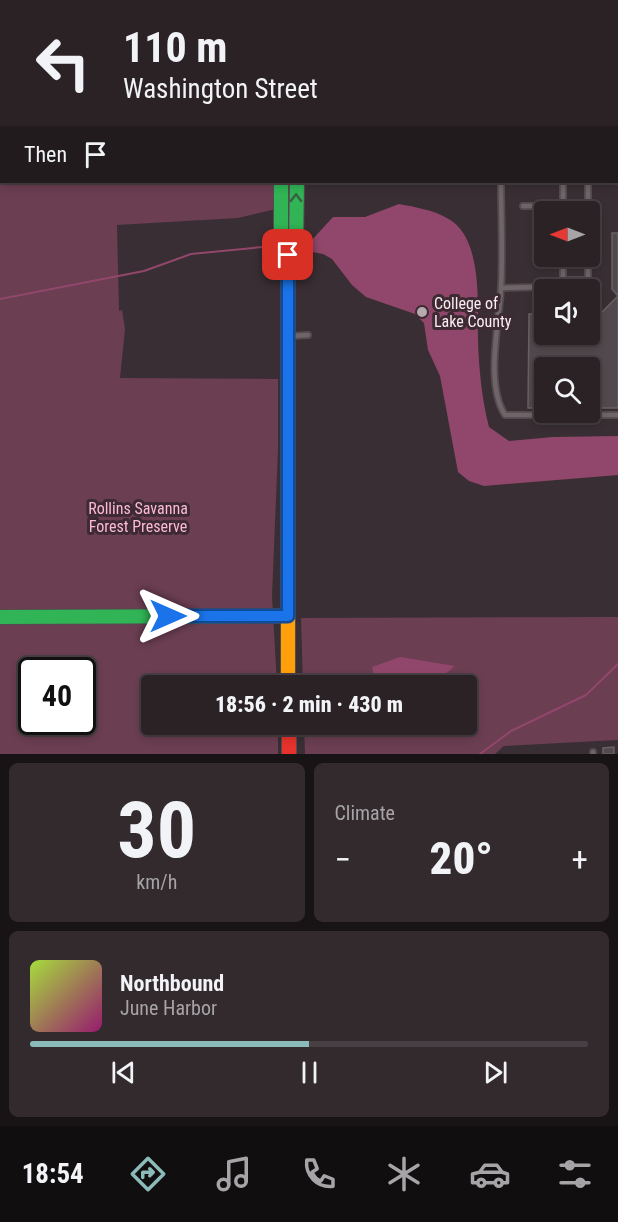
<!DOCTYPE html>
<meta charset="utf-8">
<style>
:root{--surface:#2b2226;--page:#332a2e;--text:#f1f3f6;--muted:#a6a4a7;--line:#473f43;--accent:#8bbbb9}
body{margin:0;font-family:"Roboto Condensed",sans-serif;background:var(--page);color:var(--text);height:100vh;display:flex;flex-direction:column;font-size:22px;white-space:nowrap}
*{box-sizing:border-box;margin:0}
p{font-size:20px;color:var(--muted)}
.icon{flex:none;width:33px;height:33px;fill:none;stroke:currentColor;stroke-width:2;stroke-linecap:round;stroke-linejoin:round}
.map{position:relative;height:754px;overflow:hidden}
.sheet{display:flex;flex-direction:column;gap:9px;padding:9px;background:#181315;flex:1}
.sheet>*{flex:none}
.guide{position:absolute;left:0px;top:0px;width:618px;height:183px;box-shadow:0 3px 9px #0003,0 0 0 2px var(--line);background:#2b2226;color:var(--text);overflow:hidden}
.needle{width:39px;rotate:270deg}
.controls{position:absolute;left:534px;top:201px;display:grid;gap:12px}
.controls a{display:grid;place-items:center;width:66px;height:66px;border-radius:6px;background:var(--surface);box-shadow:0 3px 9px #0003,0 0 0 2px var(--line);font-size:30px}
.speed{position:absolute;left:18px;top:657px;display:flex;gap:12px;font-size:30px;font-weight:700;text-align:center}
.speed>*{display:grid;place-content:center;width:78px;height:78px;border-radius:50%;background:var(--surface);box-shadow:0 3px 9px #0003,0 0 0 2px var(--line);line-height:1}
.speed .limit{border:3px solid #111;border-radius:9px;background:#fff;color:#111}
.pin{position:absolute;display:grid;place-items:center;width:51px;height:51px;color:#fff;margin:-26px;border-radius:12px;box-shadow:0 3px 9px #0006}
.me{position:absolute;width:66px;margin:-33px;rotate:90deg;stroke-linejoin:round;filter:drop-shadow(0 0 4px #0008)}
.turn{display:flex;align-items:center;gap:21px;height:126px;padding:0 24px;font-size:27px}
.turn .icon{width:78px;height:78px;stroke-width:2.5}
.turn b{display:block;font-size:42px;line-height:51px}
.then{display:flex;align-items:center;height:57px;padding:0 24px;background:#0003;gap:12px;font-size:22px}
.big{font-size:45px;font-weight:800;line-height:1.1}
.sheet .card{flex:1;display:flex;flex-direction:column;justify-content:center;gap:9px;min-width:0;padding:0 21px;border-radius:9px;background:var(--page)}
.sheet .dial{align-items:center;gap:0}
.dial b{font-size:78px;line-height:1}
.song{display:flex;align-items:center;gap:18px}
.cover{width:72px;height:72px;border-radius:9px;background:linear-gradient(135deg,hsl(80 70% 55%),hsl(320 70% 35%))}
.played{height:6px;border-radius:3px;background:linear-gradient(90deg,var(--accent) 50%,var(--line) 50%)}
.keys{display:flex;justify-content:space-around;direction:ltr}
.heat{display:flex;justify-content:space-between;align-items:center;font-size:33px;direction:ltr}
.sheet .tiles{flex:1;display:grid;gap:9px;grid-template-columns:1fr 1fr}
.card:last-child{grid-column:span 2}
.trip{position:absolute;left:141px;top:675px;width:336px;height:60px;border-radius:6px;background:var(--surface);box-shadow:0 3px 9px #0003,0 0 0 2px var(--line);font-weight:800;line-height:60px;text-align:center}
.menu{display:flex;height:96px;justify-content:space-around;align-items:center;background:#110e0f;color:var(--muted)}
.menu .icon{width:42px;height:42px}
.menu .current{color:var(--accent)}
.menu b{font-size:27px;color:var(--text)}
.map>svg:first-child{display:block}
</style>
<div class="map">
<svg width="618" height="754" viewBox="0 0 618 754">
<rect width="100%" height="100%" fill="#392e33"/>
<!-- green -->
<path fill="#6b3e52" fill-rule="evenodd" d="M 0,0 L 273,0 L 2,2 L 2,182 L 276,182 L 276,209 L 238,218 L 117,225 L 119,311 L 122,310 L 125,329 L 120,378 L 278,379 L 278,449 L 272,596 L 277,685 L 152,686 L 152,724 L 278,725 L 278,754 L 0,754 ZM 32,670 L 82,670 L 82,722 L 32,722 Z
M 618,617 L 618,740 L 504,746 L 495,754 L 305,754 L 304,725 L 466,724 L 466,686 L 303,685 L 301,618 Z"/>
<!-- water -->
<path fill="#91476b" d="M 399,204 C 415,207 433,210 447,218 C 484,237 477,307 478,341 C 479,370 482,400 489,427 L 509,441 L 553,437 L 618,436 L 618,475 L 484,486 L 469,481 L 458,472 L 440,376 L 428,350 L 424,323 L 415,314 L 366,297 L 352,285 L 332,259 L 323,254 L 312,252 L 310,242 L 333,217 L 365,217 Z
M 400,657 L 455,666 L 432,685 L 376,685 L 372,667 Z"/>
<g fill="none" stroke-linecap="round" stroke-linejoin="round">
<!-- stream -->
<path stroke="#91476b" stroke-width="2" d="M 0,299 L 144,271 L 191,254 L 273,246
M 480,754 L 511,731 L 586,695 L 618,664"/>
</g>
<!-- building -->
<path fill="#51494d" stroke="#696064" stroke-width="1.5" d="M 612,233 L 618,233 L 618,296 L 612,289 Z
M 618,296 L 618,408 L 590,408 L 590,368 L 544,368 L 544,408 L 528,408 L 529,314 L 544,314 L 544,334 L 590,334 L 590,317 L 593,321 Z
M 614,747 L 614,754 L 603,754 L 603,748 Z"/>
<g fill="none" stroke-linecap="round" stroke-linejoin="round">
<!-- lane casing -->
<g stroke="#544b4e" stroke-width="8">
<path id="lane" d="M 502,2 L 502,0
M 616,142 L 618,142
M 616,178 L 618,178
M 501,182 C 501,217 503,253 501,288 C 499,324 485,384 505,415 L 618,415
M 563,182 L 563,212
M 588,182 L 588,212
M 523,206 L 540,206
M 563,256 L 563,280 L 588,280 L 588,256
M 501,288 L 539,287
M 291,336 L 308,335
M 593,752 L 593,754"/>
</g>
<!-- fast casing -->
<g stroke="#544b4e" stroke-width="16">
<path id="fast" d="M 281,182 L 281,239 L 288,255 L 288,545
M 288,255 L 296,242 L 297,182
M 0,617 L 288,616"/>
</g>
<!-- slow casing -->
<g stroke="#544b4e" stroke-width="16">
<path id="slow" d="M 288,545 L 288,686"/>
</g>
<!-- jam casing -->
<g stroke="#544b4e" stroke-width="16">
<path id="jam" d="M 278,0 L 278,2
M 297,0 L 297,2
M 289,724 L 289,754"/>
</g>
<!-- lane -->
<use href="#lane" stroke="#6f6569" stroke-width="4.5"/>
<!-- fast -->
<use href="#fast" stroke="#30b455" stroke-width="14"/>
<!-- slow -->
<use href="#slow" stroke="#ff9f0a" stroke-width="14"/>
<!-- jam -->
<use href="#jam" stroke="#e5322d" stroke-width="14"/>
</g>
<!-- one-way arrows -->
<defs><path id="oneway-chevron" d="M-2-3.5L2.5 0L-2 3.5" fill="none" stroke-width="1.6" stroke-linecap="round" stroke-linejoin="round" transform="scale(1.5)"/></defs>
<use stroke="#386140" href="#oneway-chevron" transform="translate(296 198) rotate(-89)"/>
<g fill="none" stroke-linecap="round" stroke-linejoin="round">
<!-- route casing -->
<g stroke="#114b97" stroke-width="15">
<path id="route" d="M 168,616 L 288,616 L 288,255"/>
</g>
<!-- route -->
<use href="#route" stroke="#1a73e8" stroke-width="10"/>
</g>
<!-- markers -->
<circle fill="#b6aaaf" stroke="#3d2a32" stroke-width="2" cx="422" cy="312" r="6"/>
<g text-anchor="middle" stroke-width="6" stroke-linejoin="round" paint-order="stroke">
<!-- poi labels -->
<g font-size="16" fill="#faedf2" stroke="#3d2a32" text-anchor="start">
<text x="434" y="309">College of<tspan x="434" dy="18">Lake County</tspan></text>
</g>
<!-- park labels -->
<g font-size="16" fill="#feb9d6" stroke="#3d2a32">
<text x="138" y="514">Rollins Savanna<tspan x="138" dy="18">Forest Preserve</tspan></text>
</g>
</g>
</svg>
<div class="controls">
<a><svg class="needle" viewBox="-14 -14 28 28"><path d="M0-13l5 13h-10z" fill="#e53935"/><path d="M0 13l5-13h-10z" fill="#a6a4a7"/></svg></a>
<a><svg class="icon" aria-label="sound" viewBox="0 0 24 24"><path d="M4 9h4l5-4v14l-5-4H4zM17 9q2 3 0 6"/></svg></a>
<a><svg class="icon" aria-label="search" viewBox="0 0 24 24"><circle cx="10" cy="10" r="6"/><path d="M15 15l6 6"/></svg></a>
</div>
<div class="speed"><div class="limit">40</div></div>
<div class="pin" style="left:288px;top:255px;background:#d93025"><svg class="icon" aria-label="arrive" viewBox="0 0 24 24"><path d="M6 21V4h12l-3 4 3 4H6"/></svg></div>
<svg class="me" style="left:168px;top:616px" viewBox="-20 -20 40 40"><path d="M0-17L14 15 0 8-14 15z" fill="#1a73e8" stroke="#fff" stroke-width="4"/></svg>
<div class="trip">18:56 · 2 min · 430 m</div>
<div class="guide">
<div class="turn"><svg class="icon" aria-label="left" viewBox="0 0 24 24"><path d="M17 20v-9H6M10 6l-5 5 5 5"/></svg><div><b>110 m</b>Washington Street</div></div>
<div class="then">Then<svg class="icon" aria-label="arrive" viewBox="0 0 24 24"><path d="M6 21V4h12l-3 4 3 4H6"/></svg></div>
</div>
</div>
<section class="sheet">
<div class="tiles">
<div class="card dial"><b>30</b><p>km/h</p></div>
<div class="card"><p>Climate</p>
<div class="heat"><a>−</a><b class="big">20°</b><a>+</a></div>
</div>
<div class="card">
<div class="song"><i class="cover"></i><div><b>Northbound</b><p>June Harbor</p></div></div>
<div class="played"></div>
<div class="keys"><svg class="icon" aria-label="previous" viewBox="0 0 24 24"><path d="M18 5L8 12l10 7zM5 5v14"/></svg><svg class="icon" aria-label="pause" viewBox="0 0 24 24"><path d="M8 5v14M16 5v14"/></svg><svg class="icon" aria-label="next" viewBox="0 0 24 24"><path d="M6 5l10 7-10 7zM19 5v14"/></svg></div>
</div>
</div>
</section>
<nav class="menu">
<b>18:54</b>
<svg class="icon current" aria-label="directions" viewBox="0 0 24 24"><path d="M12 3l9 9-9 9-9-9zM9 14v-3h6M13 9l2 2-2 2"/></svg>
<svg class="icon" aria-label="music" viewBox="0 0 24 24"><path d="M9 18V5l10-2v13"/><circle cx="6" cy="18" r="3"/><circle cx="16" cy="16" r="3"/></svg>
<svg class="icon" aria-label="phone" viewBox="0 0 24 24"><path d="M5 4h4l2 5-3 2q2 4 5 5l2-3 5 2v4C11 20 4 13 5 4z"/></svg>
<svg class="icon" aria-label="climate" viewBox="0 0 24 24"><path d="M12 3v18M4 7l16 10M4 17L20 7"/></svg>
<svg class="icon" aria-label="car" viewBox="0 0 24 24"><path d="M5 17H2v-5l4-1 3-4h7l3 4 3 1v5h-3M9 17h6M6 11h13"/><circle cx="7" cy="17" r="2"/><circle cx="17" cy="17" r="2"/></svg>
<svg class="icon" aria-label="filters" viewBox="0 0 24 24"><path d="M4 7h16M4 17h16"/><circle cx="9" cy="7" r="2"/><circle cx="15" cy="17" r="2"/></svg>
</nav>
